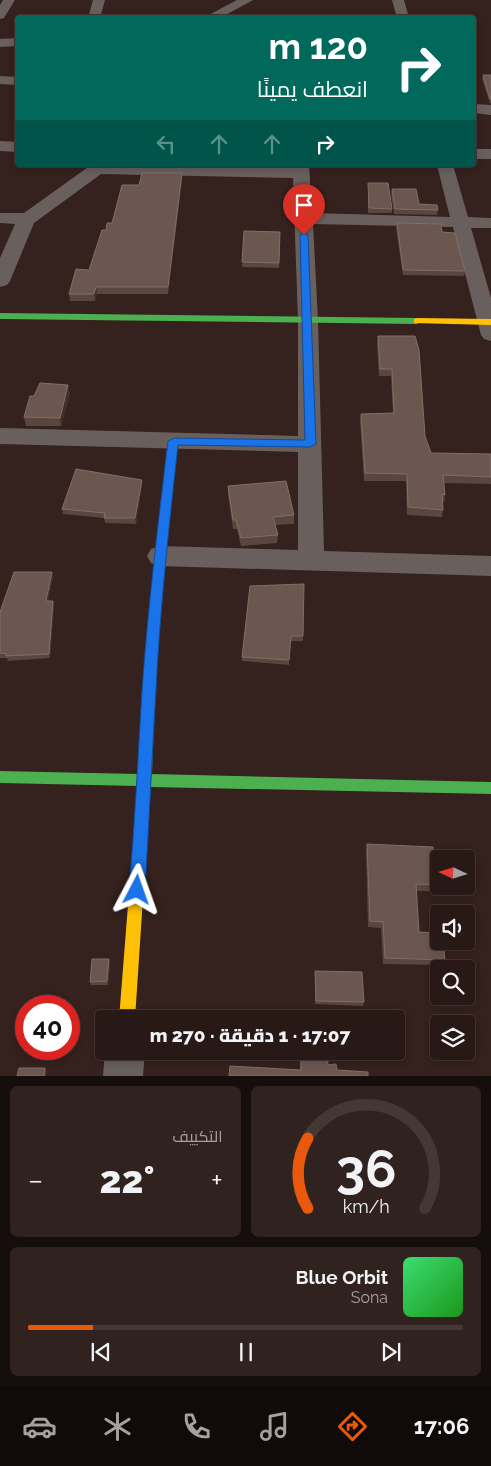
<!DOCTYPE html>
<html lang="ar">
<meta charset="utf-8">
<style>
:root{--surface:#281916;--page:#30221f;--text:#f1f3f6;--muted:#a5a0a1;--line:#443835;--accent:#ea580c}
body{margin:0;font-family:Raleway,Cairo,sans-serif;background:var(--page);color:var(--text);direction:rtl;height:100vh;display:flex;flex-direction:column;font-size:19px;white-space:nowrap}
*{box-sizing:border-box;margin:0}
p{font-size:16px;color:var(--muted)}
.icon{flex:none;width:28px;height:28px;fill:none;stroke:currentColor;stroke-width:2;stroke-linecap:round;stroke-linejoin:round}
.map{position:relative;height:1076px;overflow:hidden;direction:ltr}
.drawer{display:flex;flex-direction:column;gap:10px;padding:10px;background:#160e0c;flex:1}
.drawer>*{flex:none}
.top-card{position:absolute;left:15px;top:15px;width:461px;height:152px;border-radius:5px;box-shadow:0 2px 8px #0003,0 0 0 1px var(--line);direction:rtl;background:#00695c;color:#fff;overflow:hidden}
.needle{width:32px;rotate:274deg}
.buttons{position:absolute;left:430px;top:850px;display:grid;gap:10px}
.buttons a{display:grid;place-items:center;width:45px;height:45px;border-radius:5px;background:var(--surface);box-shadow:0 2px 8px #0003,0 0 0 1px var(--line);font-size:25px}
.speed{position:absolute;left:15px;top:995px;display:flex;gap:10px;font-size:25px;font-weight:700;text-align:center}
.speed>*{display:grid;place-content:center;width:65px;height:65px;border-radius:50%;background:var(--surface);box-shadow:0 2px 8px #0003,0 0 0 1px var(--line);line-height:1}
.speed .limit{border:8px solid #d22;background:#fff;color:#111}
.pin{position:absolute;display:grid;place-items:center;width:42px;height:42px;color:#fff;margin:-51px -21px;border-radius:50% 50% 50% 0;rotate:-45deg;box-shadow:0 0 5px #0007}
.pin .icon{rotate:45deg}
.me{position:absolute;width:55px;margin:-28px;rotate:4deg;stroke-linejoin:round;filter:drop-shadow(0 0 4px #0008)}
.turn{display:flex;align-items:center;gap:18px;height:105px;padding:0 25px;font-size:22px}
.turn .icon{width:65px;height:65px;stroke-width:2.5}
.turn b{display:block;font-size:35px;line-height:42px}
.lanes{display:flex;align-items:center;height:48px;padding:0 25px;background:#0003;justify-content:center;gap:25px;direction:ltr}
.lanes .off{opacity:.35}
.big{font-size:38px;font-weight:800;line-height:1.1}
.drawer .card{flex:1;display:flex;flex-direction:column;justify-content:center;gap:8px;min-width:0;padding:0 18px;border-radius:8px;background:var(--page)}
.drawer .dial{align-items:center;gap:0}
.dial svg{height:130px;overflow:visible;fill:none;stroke:var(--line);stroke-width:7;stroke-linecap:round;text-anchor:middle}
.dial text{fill:var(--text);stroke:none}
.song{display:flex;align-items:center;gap:15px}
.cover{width:60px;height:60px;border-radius:8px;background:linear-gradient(135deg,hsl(140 70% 55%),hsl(120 70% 35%))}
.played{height:5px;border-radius:2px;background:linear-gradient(90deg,var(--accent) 15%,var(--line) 15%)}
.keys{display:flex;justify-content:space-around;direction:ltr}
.heat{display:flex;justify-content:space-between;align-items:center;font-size:28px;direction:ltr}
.drawer .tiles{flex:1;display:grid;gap:10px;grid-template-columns:1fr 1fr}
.card:last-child{grid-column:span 2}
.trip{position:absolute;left:95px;top:1010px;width:310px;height:50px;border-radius:5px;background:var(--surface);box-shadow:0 2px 8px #0003,0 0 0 1px var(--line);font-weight:800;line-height:50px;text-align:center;direction:rtl}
.tab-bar{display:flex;height:80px;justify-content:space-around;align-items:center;background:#100a09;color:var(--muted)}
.tab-bar .icon{width:35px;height:35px}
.tab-bar .selected{color:var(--accent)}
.tab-bar b{font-size:22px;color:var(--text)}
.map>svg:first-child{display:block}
</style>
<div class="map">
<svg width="491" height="1076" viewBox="0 0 491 1076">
<rect width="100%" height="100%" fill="#35211d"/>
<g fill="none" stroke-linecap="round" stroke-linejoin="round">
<!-- street -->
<path fill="#69605e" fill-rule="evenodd" d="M 3,0 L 15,0 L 4,18 L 0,19 L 0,5 Z
M 93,0 L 105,0 L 100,18 L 88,18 Z
M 237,0 L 253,0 L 220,18 L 203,18 Z
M 392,0 L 404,0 L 409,18 L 397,18 Z
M 18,38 L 18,46 L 0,47 L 0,39 Z
M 0,76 L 18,77 L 18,85 L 0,84 Z
M 474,104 L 491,105 L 491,115 L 474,113 Z
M 0,141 L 18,142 L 18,152 L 0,151 Z
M 474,149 L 491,149 L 491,159 L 474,159 Z
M 91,165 L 293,168 L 293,165 L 309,165 L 312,213 L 450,217 L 437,165 L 453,165 L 468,217 L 491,218 L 491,228 L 471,228 L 491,298 L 491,341 L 484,339 L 481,335 L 453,227 L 313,224 L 318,320 L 324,551 L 491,556 L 491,576 L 160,566 L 151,563 L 147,556 L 151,549 L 160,546 L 298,550 L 298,452 L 0,444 L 0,428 L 298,436 L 298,320 L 293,178 L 101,174 L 34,223 L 10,281 L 7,285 L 0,287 L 0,258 L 15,224 L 0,223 L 0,213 L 24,213 Z
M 105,1051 L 145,1051 L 143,1076 L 103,1076 Z"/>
<!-- fast -->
<path fill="#4caf50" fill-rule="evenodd" d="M 0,313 L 417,318 L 421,321 L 417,324 L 0,319 Z
M 173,438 L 178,441 C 166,552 155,663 152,774 L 491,782 L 491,794 L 151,787 L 145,867 L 143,872 L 138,874 L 133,872 L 131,867 L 137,786 L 0,783 L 0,771 L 138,774 C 142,662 155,552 168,441 Z"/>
<!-- slow -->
<path fill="#ffc107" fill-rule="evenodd" d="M 417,318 L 491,319 L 491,325 L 414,323 L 414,319 Z
M 138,860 L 143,862 L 145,867 L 135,1019 L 119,1019 L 131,867 L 133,862 Z"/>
</g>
<!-- wall -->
<path fill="#59463e" d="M 483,75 L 491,75 L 491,104 L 490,103 L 482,79 Z
M 182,173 L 182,180 L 168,294 L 97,294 L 95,301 L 70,301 L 69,294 L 89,270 L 106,230 L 112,223 L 139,185 Z
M 368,183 L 392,209 L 392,213 L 368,213 Z
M 392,189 L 419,204 L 438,210 L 437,215 L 394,214 L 391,194 Z
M 397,223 L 442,232 L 465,271 L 464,276 L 403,275 L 396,228 Z
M 244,231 L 280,232 L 279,268 L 242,267 Z
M 378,336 L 425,436 L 431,453 L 491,454 L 491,484 L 444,483 L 445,495 L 444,502 L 443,502 L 443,510 L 442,517 L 407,515 L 406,481 L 364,481 L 360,421 L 361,414 L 393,414 L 391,376 L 379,376 L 377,343 Z
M 70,393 L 61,426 L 26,426 L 24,417 Z
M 142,485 L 136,524 L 105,523 L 104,518 L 63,514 L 62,509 Z
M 228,486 L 294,515 L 294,524 L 275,525 L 278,535 L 277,543 L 241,546 L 237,529 L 233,529 L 228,495 Z
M 53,577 L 48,601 L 53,601 L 54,606 L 50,658 L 8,661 L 7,658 L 0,658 L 0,612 Z
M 304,584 L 303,641 L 290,641 L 289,665 L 242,661 L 242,657 Z
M 367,844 L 437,885 L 435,891 L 416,891 L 419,932 L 445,960 L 442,965 L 383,964 L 381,928 L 368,927 L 366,851 Z
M 109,959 L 110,963 L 108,985 L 91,985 L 90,982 Z
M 315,971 L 364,1002 L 363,1006 L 315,1004 Z
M 300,1051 L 327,1051 L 328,1065 L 337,1070 L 300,1070 Z"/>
<!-- shaded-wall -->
<path fill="#43302a" d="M 182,173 L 182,180 L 168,294 L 168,287 Z
M 96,287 L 97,294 L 95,301 L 94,294 Z
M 68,385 L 70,393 L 61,426 L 60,418 Z
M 142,480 L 142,485 L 136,524 L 135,518 Z
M 52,572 L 53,577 L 47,606 L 46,601 Z
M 53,601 L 54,606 L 50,658 L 49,654 Z
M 109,959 L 110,963 L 108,985 L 107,981 Z
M 45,1068 L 47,1071 L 46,1076 L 44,1076 Z"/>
<!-- building -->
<path fill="#6b5750" stroke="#826e67" d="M 483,75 L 491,75 L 491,99 L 490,99 Z
M 142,173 L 182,173 L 168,287 L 96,287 L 94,294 L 69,294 L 76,269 L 89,270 L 102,230 L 106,230 L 107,223 L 112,223 L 122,185 L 139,185 Z
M 368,183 L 388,183 L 392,209 L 369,208 Z
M 392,189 L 416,189 L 419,204 L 437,205 L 438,210 L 395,209 Z
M 397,223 L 441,224 L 442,232 L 455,233 L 465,271 L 403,270 Z
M 244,231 L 280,232 L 279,263 L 242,262 Z
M 378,336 L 415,336 L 419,350 L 425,436 L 431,453 L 491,454 L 491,477 L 443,475 L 445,495 L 442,494 L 443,510 L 408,507 L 407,474 L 365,473 L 361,414 L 394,413 L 392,369 L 380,369 Z
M 40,383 L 68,385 L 60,418 L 24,417 L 30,396 L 34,396 Z
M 76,469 L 142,480 L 135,518 L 104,518 L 105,513 L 62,509 Z
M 286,481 L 294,515 L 273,517 L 278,535 L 241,538 L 236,520 L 233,520 L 228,486 Z
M 14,572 L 52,572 L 46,601 L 53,601 L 49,654 L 6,656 L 7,654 L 0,653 L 0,612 Z
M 304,584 L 303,636 L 291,636 L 289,660 L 242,657 L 250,586 Z
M 367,844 L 433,847 L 437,885 L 416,884 L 419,932 L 439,933 L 439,941 L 443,941 L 445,960 L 385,958 L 383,922 L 370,921 Z
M 92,959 L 109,959 L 107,981 L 90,982 Z
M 315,971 L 362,972 L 364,1002 L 316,1001 Z
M 301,1051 L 327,1051 L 328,1065 L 336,1064 L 337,1070 L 368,1072 L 368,1076 L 229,1076 L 230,1066 L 301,1070 Z
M 19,1068 L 45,1068 L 44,1076 L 17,1076 Z"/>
<!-- route -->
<path fill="#1a73e8" stroke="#114b97" d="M 304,232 L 308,235 L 316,444 L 310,447 L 178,445 C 169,526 160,608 156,690 C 152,756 149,823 145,890 L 142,895 L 137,897 L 131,895 L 129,890 C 135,823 138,756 142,690 C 148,607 158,524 168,441 L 174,438 L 305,440 L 300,235 Z"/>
</svg>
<div class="buttons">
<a><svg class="needle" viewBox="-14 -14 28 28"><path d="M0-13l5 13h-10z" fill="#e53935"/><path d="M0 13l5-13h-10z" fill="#a5a0a1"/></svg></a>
<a><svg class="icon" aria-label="sound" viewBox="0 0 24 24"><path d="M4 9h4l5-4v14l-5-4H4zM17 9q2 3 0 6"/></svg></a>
<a><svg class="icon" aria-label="search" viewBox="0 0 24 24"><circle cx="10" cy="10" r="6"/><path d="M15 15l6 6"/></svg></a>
<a><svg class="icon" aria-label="layers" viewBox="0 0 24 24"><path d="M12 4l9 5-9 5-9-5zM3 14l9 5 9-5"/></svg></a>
</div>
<div class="speed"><div class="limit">40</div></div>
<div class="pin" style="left:304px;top:235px;background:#d93025"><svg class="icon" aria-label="arrive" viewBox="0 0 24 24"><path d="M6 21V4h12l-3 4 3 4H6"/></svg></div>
<svg class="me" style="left:137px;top:890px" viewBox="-20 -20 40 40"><path d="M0-17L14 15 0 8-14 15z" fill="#1a73e8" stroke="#fff" stroke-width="4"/></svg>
<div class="trip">17:07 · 1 دقيقة · 270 m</div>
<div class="top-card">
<div class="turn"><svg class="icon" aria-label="right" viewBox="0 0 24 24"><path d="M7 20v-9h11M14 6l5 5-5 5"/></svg><div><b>120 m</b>انعطف يمينًا</div></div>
<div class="lanes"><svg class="icon off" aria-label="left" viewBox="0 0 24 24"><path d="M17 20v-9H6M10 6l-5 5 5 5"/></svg><svg class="icon off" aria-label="ahead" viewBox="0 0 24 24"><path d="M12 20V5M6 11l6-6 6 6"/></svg><svg class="icon off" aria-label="ahead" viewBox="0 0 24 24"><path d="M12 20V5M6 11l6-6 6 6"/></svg><svg class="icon" aria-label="right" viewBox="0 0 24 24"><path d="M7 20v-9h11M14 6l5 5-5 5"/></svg></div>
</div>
</div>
<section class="drawer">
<div class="tiles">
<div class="card dial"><svg viewBox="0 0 100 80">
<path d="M14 69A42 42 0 1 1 86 69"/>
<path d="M14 69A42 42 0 0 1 14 26" stroke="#ea580c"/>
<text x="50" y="56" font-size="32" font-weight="700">36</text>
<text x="50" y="72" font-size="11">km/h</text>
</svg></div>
<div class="card"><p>التكييف</p>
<div class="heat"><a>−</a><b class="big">22°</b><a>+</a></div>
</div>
<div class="card">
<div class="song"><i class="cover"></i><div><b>Blue Orbit</b><p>Sona</p></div></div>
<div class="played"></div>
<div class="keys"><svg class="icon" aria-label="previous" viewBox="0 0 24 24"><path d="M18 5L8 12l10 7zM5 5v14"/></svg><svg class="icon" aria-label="pause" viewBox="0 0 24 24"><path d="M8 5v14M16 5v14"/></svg><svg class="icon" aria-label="next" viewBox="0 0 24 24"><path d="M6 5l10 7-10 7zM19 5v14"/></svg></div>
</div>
</div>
</section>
<nav class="tab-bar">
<b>17:06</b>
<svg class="icon selected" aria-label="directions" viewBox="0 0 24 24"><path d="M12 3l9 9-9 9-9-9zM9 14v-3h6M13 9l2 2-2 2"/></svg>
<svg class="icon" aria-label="music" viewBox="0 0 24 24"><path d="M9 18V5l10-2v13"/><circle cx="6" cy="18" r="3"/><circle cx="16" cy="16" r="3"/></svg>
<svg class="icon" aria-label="phone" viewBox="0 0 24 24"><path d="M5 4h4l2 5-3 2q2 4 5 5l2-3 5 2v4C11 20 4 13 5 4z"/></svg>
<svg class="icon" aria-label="climate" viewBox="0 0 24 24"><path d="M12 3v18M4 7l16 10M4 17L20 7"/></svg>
<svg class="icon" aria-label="car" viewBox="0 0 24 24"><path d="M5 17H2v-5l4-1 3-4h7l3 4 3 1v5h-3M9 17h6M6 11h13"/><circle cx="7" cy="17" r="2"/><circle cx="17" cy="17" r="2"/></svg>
</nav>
